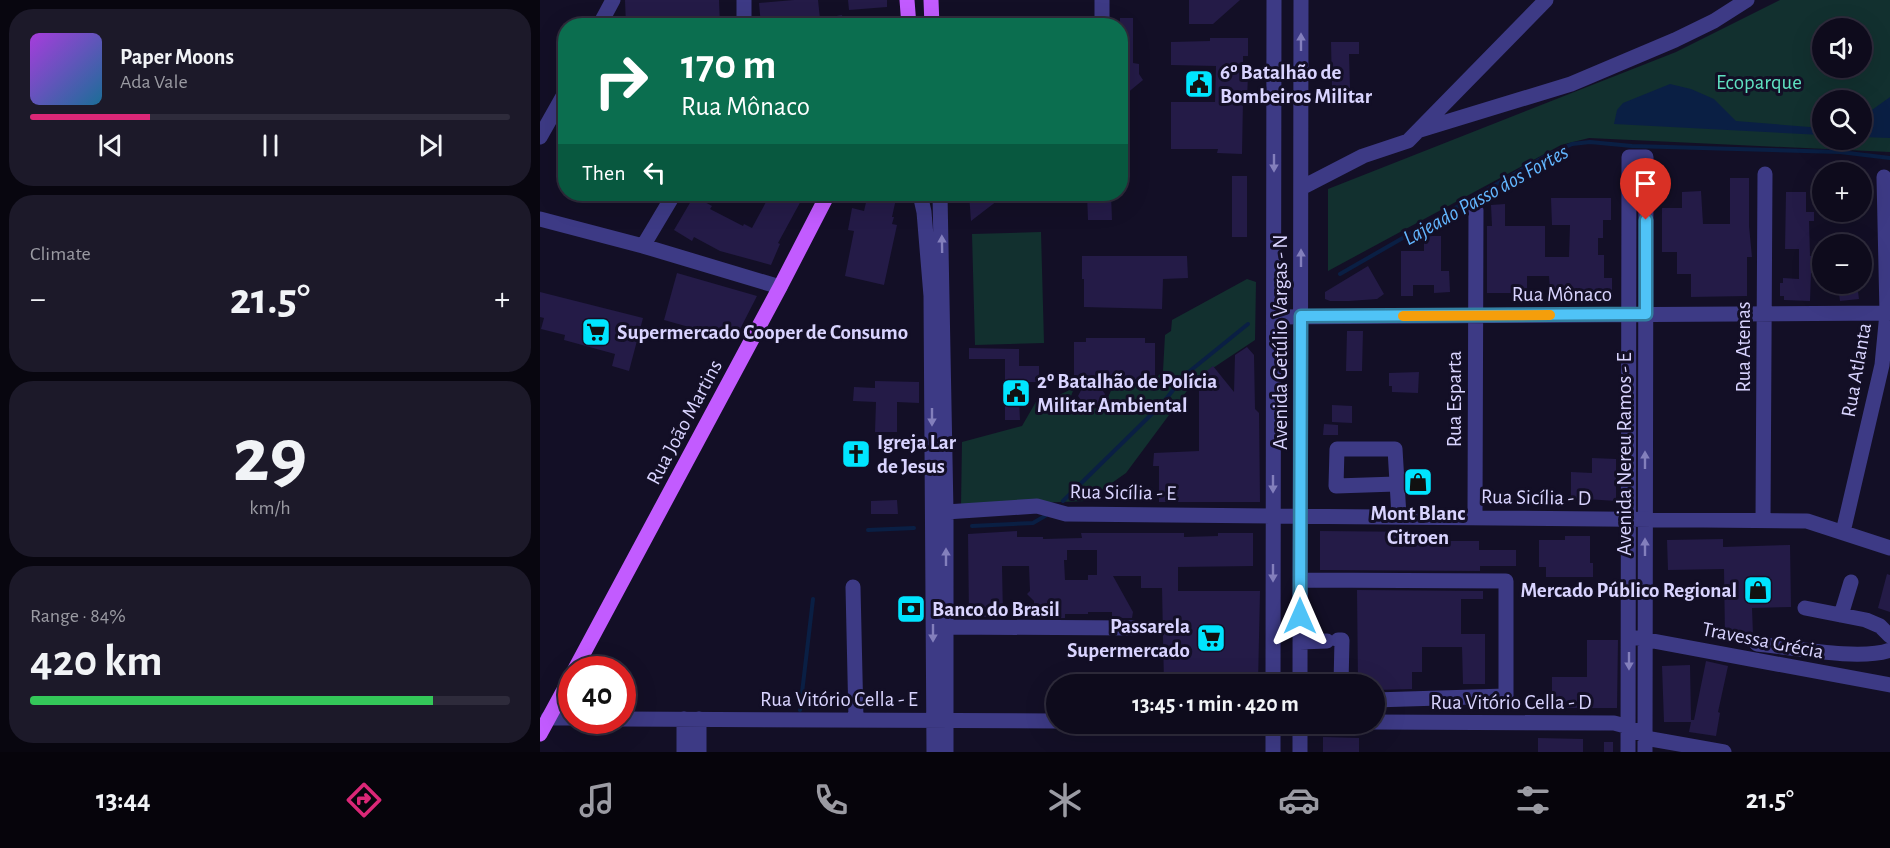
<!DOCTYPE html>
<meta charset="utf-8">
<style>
:root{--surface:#0e0b1c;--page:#1c1929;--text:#f1f3f6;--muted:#9b9ba3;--line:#2e2b3b;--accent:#db2777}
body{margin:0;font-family:"Alegreya Sans",sans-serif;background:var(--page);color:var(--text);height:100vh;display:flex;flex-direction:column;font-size:22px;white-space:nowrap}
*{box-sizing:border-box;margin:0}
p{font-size:20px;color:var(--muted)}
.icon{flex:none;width:33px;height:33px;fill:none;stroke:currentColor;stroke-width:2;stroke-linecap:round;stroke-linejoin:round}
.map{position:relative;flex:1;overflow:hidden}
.panel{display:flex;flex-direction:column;gap:9px;padding:9px;background:#08060f;width:540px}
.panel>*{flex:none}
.guide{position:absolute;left:18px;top:18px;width:570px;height:183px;border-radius:24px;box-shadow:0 6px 24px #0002,0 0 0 2px var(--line);background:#0b6e4f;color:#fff;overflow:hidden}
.controls{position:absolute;left:1272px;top:18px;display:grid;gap:12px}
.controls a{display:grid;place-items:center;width:60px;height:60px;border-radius:50%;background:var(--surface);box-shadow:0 6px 24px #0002,0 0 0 2px var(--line);font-size:30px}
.speed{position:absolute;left:18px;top:656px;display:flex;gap:12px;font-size:30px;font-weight:700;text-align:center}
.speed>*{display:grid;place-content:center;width:78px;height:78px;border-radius:50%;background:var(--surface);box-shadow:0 6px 24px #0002,0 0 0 2px var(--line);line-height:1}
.speed .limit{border:9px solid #d22;background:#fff;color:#111}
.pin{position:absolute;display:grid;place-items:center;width:51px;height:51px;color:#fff;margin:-62px -26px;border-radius:50% 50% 50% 0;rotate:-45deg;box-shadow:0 0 6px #0007}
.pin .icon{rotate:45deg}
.me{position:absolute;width:66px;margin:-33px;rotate:0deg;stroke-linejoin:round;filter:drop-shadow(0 0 4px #0008)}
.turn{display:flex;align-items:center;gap:21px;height:126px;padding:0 24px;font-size:27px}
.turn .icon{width:78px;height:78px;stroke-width:2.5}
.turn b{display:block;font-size:42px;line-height:51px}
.then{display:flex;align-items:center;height:57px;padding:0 24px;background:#0003;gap:12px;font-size:22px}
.big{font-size:45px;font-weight:700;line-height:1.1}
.panel .card{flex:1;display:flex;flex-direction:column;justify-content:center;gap:9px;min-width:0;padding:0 21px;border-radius:24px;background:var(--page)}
.panel .dial{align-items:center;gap:0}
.dial b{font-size:78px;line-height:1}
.song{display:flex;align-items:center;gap:18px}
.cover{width:72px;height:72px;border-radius:9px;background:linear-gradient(135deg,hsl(280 70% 55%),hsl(200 70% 35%))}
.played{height:6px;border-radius:3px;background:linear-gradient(90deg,var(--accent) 25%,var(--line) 25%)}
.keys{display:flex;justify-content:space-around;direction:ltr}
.heat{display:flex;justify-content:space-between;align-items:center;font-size:33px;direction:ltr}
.charge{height:9px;border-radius:4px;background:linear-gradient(90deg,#34c759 84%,var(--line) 0)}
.trip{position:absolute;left:506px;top:674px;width:339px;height:60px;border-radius:30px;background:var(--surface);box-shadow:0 6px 24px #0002,0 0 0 2px var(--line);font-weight:700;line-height:60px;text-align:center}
.dock{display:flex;height:96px;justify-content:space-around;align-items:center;background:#06040b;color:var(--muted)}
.dock .icon{width:42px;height:42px}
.dock .selected{color:var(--accent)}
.dock b{font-size:27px;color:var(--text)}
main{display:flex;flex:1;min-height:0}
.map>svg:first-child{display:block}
</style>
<main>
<section class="panel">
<div class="card">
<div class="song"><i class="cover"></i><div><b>Paper Moons</b><p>Ada Vale</p></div></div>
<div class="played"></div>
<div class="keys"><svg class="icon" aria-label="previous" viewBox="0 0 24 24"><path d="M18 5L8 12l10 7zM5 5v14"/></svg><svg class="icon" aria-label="pause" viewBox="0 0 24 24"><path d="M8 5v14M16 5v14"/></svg><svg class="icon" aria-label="next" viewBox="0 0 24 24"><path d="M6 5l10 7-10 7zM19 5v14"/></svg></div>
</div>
<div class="card"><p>Climate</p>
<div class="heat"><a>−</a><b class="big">21.5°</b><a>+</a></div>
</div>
<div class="card dial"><b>29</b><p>km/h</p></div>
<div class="card"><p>Range · 84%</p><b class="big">420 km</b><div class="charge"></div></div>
</section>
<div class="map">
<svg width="1350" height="752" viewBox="0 0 1350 752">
<rect width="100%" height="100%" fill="#130f26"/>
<!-- green -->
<path fill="#12302f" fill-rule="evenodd" d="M 1240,0 L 1350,0 L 1350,152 L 1049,138 L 1021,145 L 788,271 L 788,189 L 1136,52 ZM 1282,28 L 1322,28 L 1322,68 L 1282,68 ZM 1282,100 L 1322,100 L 1322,140 L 1282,140 Z
M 501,232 L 504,343 L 435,345 L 432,234 Z
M 707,279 L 716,282 L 715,340 L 655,380 L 586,473 L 546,501 L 421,506 L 422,442 L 482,426 L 497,400 L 519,395 L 534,388 L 527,407 L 541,412 L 564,406 L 575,382 L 615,379 L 623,371 L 625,335 L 631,331 L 632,320 Z"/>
<!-- water -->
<path fill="#0a1f44" d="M 1130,84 L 1151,89 L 1174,99 L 1196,121 L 1282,128 L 1282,135 L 1074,124 L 1077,110 L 1083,103 Z
M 1350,97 L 1350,138 L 1322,137 L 1322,117 Z"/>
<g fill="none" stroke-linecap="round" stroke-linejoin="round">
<!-- stream -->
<path stroke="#0a1f44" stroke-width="4" d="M 800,274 L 1004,157 L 1032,144 L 1050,142 L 1092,146 L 1300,152 L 1350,158
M 523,501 L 622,404 L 645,375 L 708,324
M 432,526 L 493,523 L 505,516
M 328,530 L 374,528
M 260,710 L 273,599"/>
</g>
<!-- building -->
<path fill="#241b47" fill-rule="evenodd" d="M 85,0 L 179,0 L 180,26 L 86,26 Z
M 254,0 L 278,0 L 280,19 L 302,15 L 303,26 L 221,26 L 219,3 Z
M 308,0 L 347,0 L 347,7 L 309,10 Z
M 649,0 L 700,0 L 673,24 L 649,24 Z
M 580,18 L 593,18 L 593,63 L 599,64 L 599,74 L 603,80 L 580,99 Z
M 670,38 L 708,38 L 708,56 L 703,56 L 703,75 L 708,75 L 707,100 L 703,100 L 702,154 L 677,153 L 678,149 L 631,149 L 631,102 L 675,102 L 676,66 L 631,65 L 631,42 L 670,41 Z
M 791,42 L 819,42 L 819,54 L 809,54 L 810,88 L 792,88 Z
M 692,176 L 707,176 L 707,237 L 692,237 Z
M 1190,178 L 1209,178 L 1209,226 L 1212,257 L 1207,257 L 1207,296 L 1151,297 L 1151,274 L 1137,274 L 1137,252 L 1122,252 L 1122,208 L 1142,208 L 1142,192 L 1161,191 L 1163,224 L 1190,224 Z
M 1246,192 L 1266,192 L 1266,212 L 1274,212 L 1274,221 L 1269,221 L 1270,256 L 1282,256 L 1282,273 L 1271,273 L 1270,301 L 1244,300 L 1244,296 L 1240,296 L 1240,283 L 1243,283 L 1243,278 L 1259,279 L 1259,249 L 1245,249 Z
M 210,194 L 251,194 L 262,199 L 238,243 L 240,244 L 231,265 L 180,251 L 154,237 L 152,241 L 134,230 L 154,196 L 172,206 L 170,209 L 203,226 L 204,224 L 212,228 L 226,202 Z
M 328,194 L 357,194 L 352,217 L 354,217 L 352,224 L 357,225 L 344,285 L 305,276 L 314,231 L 308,230 L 312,208 L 324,211 Z
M 429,194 L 466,194 L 431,221 Z
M 547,194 L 571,194 L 572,220 L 548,220 Z
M 1011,198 L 1071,198 L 1071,220 L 1063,220 L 1063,238 L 1058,238 L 1058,255 L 1064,255 L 1064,278 L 1072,278 L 1072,295 L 1038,295 L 1038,289 L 1010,290 L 1009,276 L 987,276 L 987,290 L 971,291 L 971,293 L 947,293 L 947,226 L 952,226 L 951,205 L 965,204 L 965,226 L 1005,226 L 1005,257 L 1029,257 L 1030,225 L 1012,225 Z
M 884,236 L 901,236 L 901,271 L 909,271 L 910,292 L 894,293 L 894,285 L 873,285 L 873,296 L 861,296 L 861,251 L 884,251 Z
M 542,256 L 647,256 L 648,278 L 623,279 L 622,309 L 544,307 L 544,279 L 542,279 Z
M 828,266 L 844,294 L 837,299 L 809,301 L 790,301 L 785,299 L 785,292 Z
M 137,273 L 217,296 L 194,341 L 149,329 L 149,327 L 124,320 Z
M 1301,284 L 1317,284 L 1319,299 L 1300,301 L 1298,286 L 1301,286 Z
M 0,292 L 103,318 L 89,371 L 72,366 L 75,354 L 24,340 L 25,335 L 1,329 L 4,318 L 0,317 Z
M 807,331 L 823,331 L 822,371 L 806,371 Z
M 546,338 L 605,338 L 605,343 L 615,343 L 615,381 L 556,381 L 565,394 L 559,406 L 546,407 L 538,396 L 546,381 L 534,381 L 534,342 L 546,342 Z
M 707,347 L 714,355 L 715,409 L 719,413 L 720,502 L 619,502 L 619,466 L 613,466 L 614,453 L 659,451 L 659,377 L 673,366 L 694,392 L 695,355 Z
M 429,348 L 479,349 L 479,366 L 499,366 L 499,382 L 486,382 L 486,401 L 479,402 L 480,420 L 465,420 L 465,359 L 429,359 Z
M 879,372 L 878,393 L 852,392 L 852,386 L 849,386 L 849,373 Z
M 335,381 L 379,382 L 379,403 L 357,402 L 357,432 L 335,432 L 336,402 L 313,401 L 314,387 L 335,388 Z
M 792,405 L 812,406 L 812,423 L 792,422 Z
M 784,424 L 798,425 L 798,435 L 783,435 Z
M 1052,458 L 1076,459 L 1076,501 L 1031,498 L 1031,472 L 1052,473 Z
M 357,500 L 358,514 L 331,514 L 331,501 Z
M 477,531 L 477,537 L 503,537 L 503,539 L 542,538 L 541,533 L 644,533 L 644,537 L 678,536 L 678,533 L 713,533 L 713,566 L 638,567 L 638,591 L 720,591 L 718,684 L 624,684 L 622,588 L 601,588 L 601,576 L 573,576 L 593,612 L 592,618 L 572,618 L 572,612 L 548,612 L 548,614 L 525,614 L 525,618 L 494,618 L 494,601 L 487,594 L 490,591 L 489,566 L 462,566 L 463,617 L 429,617 L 428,534 ZM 527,550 L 557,550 L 557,575 L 548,575 L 548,580 L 525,580 L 524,560 L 527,560 Z
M 780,531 L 883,532 L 883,541 L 939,541 L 939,550 L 976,550 L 976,566 L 940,566 L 940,571 L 780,570 Z
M 1025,536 L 1050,536 L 1050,563 L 1053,563 L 1053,577 L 1006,577 L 1006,567 L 999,567 L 999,540 L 1025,540 Z
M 1183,539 L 1183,547 L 1250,545 L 1251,607 L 1212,608 L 1213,635 L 1211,637 L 1185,637 L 1184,569 L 1128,570 L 1127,540 Z
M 1347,574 L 1350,575 L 1350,612 L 1338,608 Z
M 817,590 L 943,591 L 943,599 L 921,599 L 921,634 L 945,634 L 945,684 L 923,684 L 922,647 L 882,647 L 882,672 L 872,672 L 872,689 L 834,690 L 834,684 L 818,684 Z
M 1047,640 L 1078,640 L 1077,708 L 1012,708 L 1012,677 L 1047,677 Z
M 1166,661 L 1188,666 L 1178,712 L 1180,713 L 1176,736 L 1149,732 L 1151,722 L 1124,722 L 1122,666 L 1150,665 L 1151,720 L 1154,720 Z
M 783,737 L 819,738 L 819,752 L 783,752 Z
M 998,738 L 1043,739 L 1043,752 L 998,752 Z
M 1064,742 L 1073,742 L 1073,752 L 1064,752 Z"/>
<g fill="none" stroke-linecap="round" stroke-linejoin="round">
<!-- minor -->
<path stroke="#3d3a85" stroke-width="15" d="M 204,0 L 204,26
M 59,26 L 73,0
M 562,26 L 562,0
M 880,130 L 1031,84 L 1135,40 L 1174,21 L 1207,0
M 0,137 L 26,91
M 761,188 L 823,156 L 868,141 L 1006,0
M 380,194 L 384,212 L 391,296 L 394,752
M 400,194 L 406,512 L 406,752
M 0,219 L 103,246 L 240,287
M 103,246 L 134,194
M 734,317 L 1347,313
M 856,484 L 796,486 L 797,449 L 855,449 L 859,516
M 406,512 L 497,506 L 526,514 L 1267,521 L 1350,548
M 935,517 L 936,210
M 1223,520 L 1225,174
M 1303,532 L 1342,365 L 1347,313 L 1344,177
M 761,580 L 966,581 L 966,696 L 834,700
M 313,587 L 316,720
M 1265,608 L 1326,620 L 1340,626 L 1350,636
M 1301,615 L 1311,582
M 406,627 L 594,628
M 1097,638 L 1350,685
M 798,640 L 802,640 L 801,684
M 760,642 L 787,641
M 1217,644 C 1251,647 1319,661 1350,650
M 733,684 L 734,0
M 760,684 L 761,0
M 8,718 L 32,718
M 82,719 L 516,721
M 834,722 L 1074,723 L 1089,727 L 1111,739 L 1184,752
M 733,723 L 733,752
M 144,752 L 144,719
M 159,752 L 159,719
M 760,752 L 760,723
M 1088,752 L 1089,157 L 1106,157 L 1105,752"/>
<!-- major -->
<path stroke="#c25bff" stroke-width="15" d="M 367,0 L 369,26
M 391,0 L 392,26
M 35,669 L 240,287 L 288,194
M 0,734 L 32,675"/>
</g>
<!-- one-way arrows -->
<defs><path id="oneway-solid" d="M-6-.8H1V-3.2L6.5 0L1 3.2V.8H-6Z" transform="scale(1.5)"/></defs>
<g fill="#837fbc">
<use href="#oneway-solid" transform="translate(761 42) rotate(-90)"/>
<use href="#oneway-solid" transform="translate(734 163) rotate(90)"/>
<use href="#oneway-solid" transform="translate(402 244) rotate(-91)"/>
<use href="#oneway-solid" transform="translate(761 258) rotate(-90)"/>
<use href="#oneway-solid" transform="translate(392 417) rotate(90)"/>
<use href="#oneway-solid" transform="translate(1105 460) rotate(-90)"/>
<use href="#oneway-solid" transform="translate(733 484) rotate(90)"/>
<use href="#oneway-solid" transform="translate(1105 547) rotate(-90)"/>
<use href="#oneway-solid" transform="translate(406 557) rotate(-90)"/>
<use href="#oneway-solid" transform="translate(733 573) rotate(90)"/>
<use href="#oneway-solid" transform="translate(393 633) rotate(90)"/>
<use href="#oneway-solid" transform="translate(1089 661) rotate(90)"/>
</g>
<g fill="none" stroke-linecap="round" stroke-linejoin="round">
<!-- route casing -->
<g stroke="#337fa1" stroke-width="15">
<path id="route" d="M 760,616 L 761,316 L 1106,314 L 1106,220"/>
</g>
<!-- route -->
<use href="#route" stroke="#4fc3f7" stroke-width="10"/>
<!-- slow -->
<path stroke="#f59e0b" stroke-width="10" d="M 863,316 L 1010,315"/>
</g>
<!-- icons -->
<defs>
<g id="civic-square" transform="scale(1.5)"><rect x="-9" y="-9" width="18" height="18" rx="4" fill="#00e5ff" stroke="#130f26"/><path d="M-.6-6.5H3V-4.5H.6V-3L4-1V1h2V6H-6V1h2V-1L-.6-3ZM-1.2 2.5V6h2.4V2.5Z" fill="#111"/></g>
<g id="supermarket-square" transform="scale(1.5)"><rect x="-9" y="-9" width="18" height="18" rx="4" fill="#00e5ff" stroke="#130f26"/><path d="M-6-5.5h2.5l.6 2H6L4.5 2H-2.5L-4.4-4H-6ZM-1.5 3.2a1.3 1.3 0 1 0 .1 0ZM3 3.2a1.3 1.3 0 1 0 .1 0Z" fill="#111"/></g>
<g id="church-square" transform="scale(1.5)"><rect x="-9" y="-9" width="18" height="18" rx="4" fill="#00e5ff" stroke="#130f26"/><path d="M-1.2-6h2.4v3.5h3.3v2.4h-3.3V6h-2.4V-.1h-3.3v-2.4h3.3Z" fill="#111"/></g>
<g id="shop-square" transform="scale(1.5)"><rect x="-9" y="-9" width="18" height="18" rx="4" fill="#00e5ff" stroke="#130f26"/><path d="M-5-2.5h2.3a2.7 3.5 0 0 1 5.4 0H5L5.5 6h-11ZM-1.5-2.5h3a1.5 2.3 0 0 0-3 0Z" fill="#111"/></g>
<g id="bank-square" transform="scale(1.5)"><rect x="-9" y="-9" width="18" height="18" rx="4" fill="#00e5ff" stroke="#130f26"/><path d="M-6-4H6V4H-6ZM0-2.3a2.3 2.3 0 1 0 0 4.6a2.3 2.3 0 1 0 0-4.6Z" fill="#111"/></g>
</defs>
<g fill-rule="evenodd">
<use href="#civic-square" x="659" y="84"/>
<use href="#supermarket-square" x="56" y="332"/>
<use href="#civic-square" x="476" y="393"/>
<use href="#church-square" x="316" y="454"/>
<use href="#shop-square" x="878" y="482"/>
<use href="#shop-square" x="1218" y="590"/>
<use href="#bank-square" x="371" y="609"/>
<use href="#supermarket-square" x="671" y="638"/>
</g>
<g text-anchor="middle" stroke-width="6" stroke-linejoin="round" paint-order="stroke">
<!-- poi labels -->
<g font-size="21" font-weight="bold" fill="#d9d4ff" stroke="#130f26" text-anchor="start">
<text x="680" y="79">6º Batalhão de<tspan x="680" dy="24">Bombeiros Militar</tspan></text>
<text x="77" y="339">Supermercado Cooper de Consumo</text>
<text x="497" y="388">2º Batalhão de Polícia<tspan x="497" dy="24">Militar Ambiental</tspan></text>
<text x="337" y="449">Igreja Lar<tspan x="337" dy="24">de Jesus</tspan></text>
<text x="878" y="520" text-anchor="middle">Mont Blanc<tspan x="878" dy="24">Citroen</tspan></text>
<text x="1197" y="597" text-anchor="end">Mercado Público Regional</text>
<text x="392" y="616">Banco do Brasil</text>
<text x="650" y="633" text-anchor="end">Passarela<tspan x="650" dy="24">Supermercado</tspan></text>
</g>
<!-- park labels -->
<g font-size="21" fill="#5fe0c0" stroke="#130f26">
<text x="1219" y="89">Ecoparque</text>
</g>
<!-- street labels -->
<g font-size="21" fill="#d9d4ff" stroke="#130f26">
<text x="1022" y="301">Rua Mônaco</text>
<text transform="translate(740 342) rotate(-90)" y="7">Avenida Getúlio Vargas - N</text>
<text transform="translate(1203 347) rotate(-90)" y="7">Rua Atenas</text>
<text transform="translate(1316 370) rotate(-80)" y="7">Rua Atlanta</text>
<text transform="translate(914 399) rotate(-90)" y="7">Rua Esparta</text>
<text transform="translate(144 422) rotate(-62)" y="7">Rua João Martins</text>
<text transform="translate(1084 454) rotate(-90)" y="7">Avenida Nereu Ramos - E</text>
<text transform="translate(583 492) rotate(1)" y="7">Rua Sicília - E</text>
<text transform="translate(996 497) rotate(1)" y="7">Rua Sicília - D</text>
<text transform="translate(1223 640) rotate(11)" y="7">Travessa Grécia</text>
<text x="299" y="706">Rua Vitório Cella - E</text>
<text x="971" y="709">Rua Vitório Cella - D</text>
</g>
<!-- water labels -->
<g font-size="22" font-style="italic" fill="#62b6ff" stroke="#130f26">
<text transform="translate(945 194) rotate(-29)" y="8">Lajeado Passo dos Fortes</text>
</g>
</g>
</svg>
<div class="controls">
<a><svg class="icon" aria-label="sound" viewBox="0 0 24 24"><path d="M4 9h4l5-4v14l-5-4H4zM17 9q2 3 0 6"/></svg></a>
<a><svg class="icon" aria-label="search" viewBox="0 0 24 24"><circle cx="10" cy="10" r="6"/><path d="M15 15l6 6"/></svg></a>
<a>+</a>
<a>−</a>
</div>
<div class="speed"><div class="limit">40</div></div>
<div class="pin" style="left:1106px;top:220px;background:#d93025"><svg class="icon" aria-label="arrive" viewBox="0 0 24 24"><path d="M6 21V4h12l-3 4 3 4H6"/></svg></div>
<svg class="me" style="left:760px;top:616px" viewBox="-20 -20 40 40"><path d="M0-17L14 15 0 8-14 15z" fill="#4fc3f7" stroke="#fff" stroke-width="4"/></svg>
<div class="trip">13:45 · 1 min · 420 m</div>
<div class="guide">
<div class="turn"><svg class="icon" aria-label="right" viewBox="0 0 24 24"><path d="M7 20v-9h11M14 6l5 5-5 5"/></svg><div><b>170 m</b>Rua Mônaco</div></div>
<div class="then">Then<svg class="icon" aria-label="left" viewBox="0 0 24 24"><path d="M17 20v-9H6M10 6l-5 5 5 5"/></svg></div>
</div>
</div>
</main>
<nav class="dock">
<b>13:44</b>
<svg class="icon selected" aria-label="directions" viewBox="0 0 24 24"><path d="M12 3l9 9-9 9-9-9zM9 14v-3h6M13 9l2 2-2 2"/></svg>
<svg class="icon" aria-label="music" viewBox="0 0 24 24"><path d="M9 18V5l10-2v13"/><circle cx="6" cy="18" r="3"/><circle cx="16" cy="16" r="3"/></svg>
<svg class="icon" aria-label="phone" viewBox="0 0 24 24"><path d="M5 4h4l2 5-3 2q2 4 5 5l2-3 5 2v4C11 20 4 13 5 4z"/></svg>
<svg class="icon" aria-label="climate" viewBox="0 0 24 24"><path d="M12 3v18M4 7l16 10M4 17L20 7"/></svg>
<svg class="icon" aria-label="car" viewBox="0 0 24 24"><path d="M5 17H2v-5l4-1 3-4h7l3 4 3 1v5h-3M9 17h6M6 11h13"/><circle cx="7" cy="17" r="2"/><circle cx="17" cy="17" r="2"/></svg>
<svg class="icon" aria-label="filters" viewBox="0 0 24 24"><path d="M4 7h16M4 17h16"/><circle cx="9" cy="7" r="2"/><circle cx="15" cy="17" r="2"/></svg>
<b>21.5°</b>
</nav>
